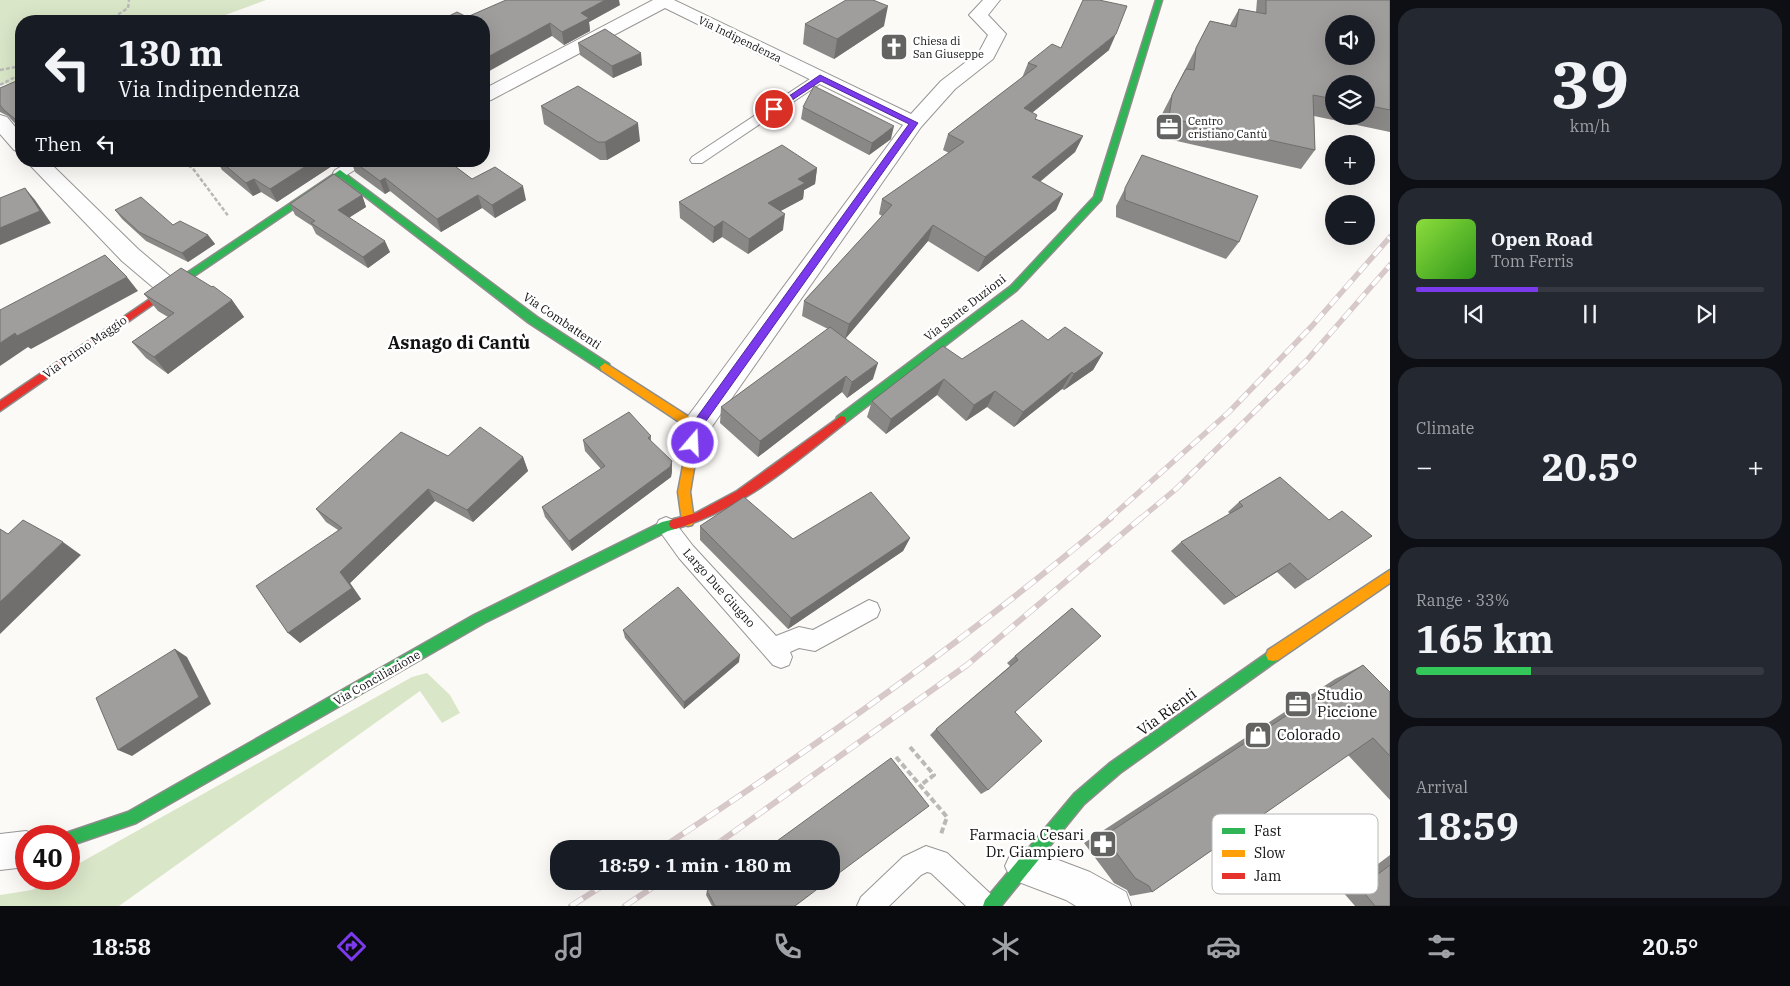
<!DOCTYPE html>
<meta charset="utf-8">
<style>
:root{--surface:#171b24;--page:#242831;--text:#f1f3f6;--muted:#9ea1a6;--line:#363941;--accent:#7c3aed}
body{margin:0;font-family:"IBM Plex Serif",serif;background:var(--page);color:var(--text);height:100vh;display:flex;flex-direction:column;font-size:19px;white-space:nowrap}
*{box-sizing:border-box;margin:0}
p{font-size:16px;color:var(--muted)}
.icon{flex:none;width:28px;height:28px;fill:none;stroke:currentColor;stroke-width:2;stroke-linecap:round;stroke-linejoin:round}
.map{position:relative;flex:1;overflow:hidden}
.details{display:flex;flex-direction:column;gap:8px;padding:8px;background:#0d0f14;width:400px}
.details>*{flex:none}
.top-card{position:absolute;left:15px;top:15px;width:475px;height:152px;border-radius:20px;box-shadow:0 5px 20px #0002;background:#171b24;color:var(--text);overflow:hidden}
.tools{position:absolute;left:1325px;top:15px;display:grid;gap:10px}
.tools a{display:grid;place-items:center;width:50px;height:50px;border-radius:50%;background:var(--surface);box-shadow:0 5px 20px #0002;font-size:25px}
.speed{position:absolute;left:15px;top:825px;display:flex;gap:10px;font-size:25px;font-weight:700;text-align:center}
.speed>*{display:grid;place-content:center;width:65px;height:65px;border-radius:50%;background:var(--surface);box-shadow:0 5px 20px #0002;line-height:1}
.speed .limit{border:8px solid #d22;background:#fff;color:#111}
.pin{position:absolute;display:grid;place-items:center;width:42px;height:42px;color:#fff;margin:-21px;border:2px solid #fff;border-radius:50%;box-shadow:0 1px 5px #0007}
.me{position:absolute;width:55px;margin:-28px;rotate:19deg;stroke-linejoin:round;filter:drop-shadow(0 0 4px #0008)}
.turn{display:flex;align-items:center;gap:18px;height:105px;padding:0 20px;font-size:22px}
.turn .icon{width:65px;height:65px;stroke-width:2.5}
.turn b{display:block;font-size:35px;line-height:42px}
.then{display:flex;align-items:center;height:48px;padding:0 20px;background:#0003;gap:10px;font-size:19px}
.big{font-size:38px;font-weight:700;line-height:1.1}
.details .tile{flex:1;display:flex;flex-direction:column;justify-content:center;gap:8px;min-width:0;padding:0 18px;border-radius:20px;background:var(--page)}
.details .dial{align-items:center;gap:0}
.dial b{font-size:65px;line-height:1}
.song{display:flex;align-items:center;gap:15px}
.cover{width:60px;height:60px;border-radius:8px;background:linear-gradient(135deg,hsl(90 70% 55%),hsl(110 70% 35%))}
.played{height:5px;border-radius:2px;background:linear-gradient(90deg,var(--accent) 35%,var(--line) 35%)}
.keys{display:flex;justify-content:space-around;direction:ltr}
.heat{display:flex;justify-content:space-between;align-items:center;font-size:28px;direction:ltr}
.charge{height:8px;border-radius:4px;background:linear-gradient(90deg,#34c759 33%,var(--line) 0)}
.trip{position:absolute;left:550px;top:840px;width:290px;height:50px;border-radius:20px;background:var(--surface);box-shadow:0 5px 20px #0002;font-weight:700;line-height:50px;text-align:center}
.dock{display:flex;height:80px;justify-content:space-around;align-items:center;background:#090b0e;color:var(--muted)}
.dock .icon{width:35px;height:35px}
.dock .active{color:var(--accent)}
.dock b{font-size:22px;color:var(--text)}
main{display:flex;flex:1;min-height:0}
.map>svg:first-child{display:block}
</style>
<main>
<div class="map">
<svg width="1390" height="906" viewBox="0 0 1390 906">
<rect width="100%" height="100%" fill="#fcfaf7"/>
<!-- forest -->
<path fill="#dae6c8" d="M 0,0 L 266,0 L 209,21 L 21,21 L 21,81 L 0,85 Z
M 427,673 L 450,695 L 460,713 L 442,723 L 420,691 L 119,906 L 0,906 L 0,895 L 32,890 L 52,879 L 69,879 L 69,869 L 412,677 Z"/>
<g fill="none" stroke-linecap="round" stroke-linejoin="round">
<!-- lane casing -->
<g stroke="#979695" stroke-width="2">
<path id="lane" d="M 820,74 L 824,75 L 826,78 L 824,81 L 702,163 L 692,163 L 690,160 L 692,157 L 816,75 Z
M 351,161 L 369,161 L 345,176 L 335,176 L 333,173 L 335,170 Z
M 666,517 L 673,520 L 693,546 L 776,636 L 799,627 L 813,630 L 869,600 L 877,603 L 880,610 L 877,617 L 815,651 L 799,648 L 790,652 L 792,657 L 789,665 L 781,668 L 773,665 L 679,558 L 656,526 L 659,520 Z
M 926,846 L 947,853 L 994,897 L 998,906 L 966,906 L 931,873 L 927,872 L 921,875 L 889,906 L 857,906 L 861,897 L 903,857 Z"/>
</g>
<!-- street casing -->
<g stroke="#979695" stroke-width="2">
<path id="street" d="M 653,0 L 674,0 L 911,114 L 941,81 L 979,52 L 988,35 L 969,15 L 983,0 L 1000,0 L 988,15 L 1006,34 L 993,59 L 955,89 L 921,127 L 706,435 L 696,438 L 686,435 L 683,427 L 686,419 L 903,125 L 665,8 L 491,100 L 484,102 L 484,89 Z
M 0,115 L 7,117 L 21,134 L 21,152 L 14,150 L 0,134 Z
M 26,161 L 48,161 L 138,249 L 177,282 L 181,288 L 177,294 L 169,296 L 161,294 L 122,261 Z
M 26,831 L 39,836 L 26,836 L 26,867 L 0,870 L 0,834 Z
M 1024,847 L 1090,872 L 1126,892 L 1131,906 L 1076,906 L 1066,900 L 1011,879 L 1005,866 L 1011,853 Z"/>
</g>
<!-- fast casing -->
<g stroke="#8d8d8b" stroke-width="3">
<path id="fast" d="M 1156,0 L 1162,0 L 1101,200 L 1017,290 L 845,423 L 837,423 L 836,420 L 837,417 L 1011,286 L 1094,197 Z
M 340,170 L 537,317 L 609,364 L 610,367 L 609,370 L 601,370 L 529,323 L 340,177 L 175,289 L 169,289 L 167,287 L 169,285 Z
M 675,519 L 679,520 L 681,524 L 679,528 L 668,531 L 484,623 L 136,823 L 69,846 L 69,836 L 63,836 L 64,834 L 69,832 L 128,812 L 474,615 L 662,522 Z
M 1273,649 L 1278,650 L 1280,655 L 1278,660 L 1120,773 L 1084,804 L 1001,906 L 983,906 L 985,900 L 1074,794 L 1110,763 Z"/>
</g>
<!-- slow casing -->
<g stroke="#8d8d8b" stroke-width="3">
<path id="slow" d="M 605,363 L 700,424 L 701,427 L 690,492 L 694,521 L 692,525 L 688,526 L 684,525 L 682,521 L 678,492 L 690,429 L 601,370 L 600,367 Z
M 1390,570 L 1390,583 L 1278,660 L 1273,661 L 1268,660 L 1266,655 L 1268,650 Z"/>
</g>
<!-- jam casing -->
<g stroke="#8d8d8b" stroke-width="3">
<path id="jam" d="M 172,284 L 175,285 L 177,287 L 175,289 L 0,411 L 0,401 Z
M 841,416 L 845,417 L 846,420 L 845,423 C 789,467 744,508 675,529 L 671,528 L 669,524 L 671,520 L 696,513 L 737,491 Z"/>
</g>
<!-- path-far1 -->
<path stroke="#b9b9b8" stroke-width="2.5" stroke-dasharray="4 2" stroke-linecap="butt" d="M 108,21 L 128,8 L 129,0
M 0,70 L 21,66
M 0,85 L 21,74
M 184,161 L 194,170 L 229,217"/>
<!-- path -->
<path stroke="#b9b9b8" stroke-width="4" stroke-dasharray="6 3" stroke-linecap="butt" d="M 910,747 L 934,775 L 921,785
M 896,757 L 947,817 L 941,834"/>
<!-- lane -->
<use href="#lane" fill="#fffefe" fill-rule="evenodd"/>
<!-- street -->
<use href="#street" fill="#fffefe" fill-rule="evenodd"/>
<!-- fast -->
<use href="#fast" fill="#30b455" fill-rule="evenodd"/>
<!-- slow -->
<use href="#slow" fill="#ff9f0a" fill-rule="evenodd"/>
<!-- jam -->
<use href="#jam" fill="#e5322d" fill-rule="evenodd"/>
<!-- rail-far1 casing -->
<g stroke="#d7c8ca" stroke-width="5.5">
<path id="rail-far1" d="M 1109,519 L 1229,412 L 1312,326 L 1390,237
M 1140,519 L 1176,489 L 1307,360 L 1390,265"/>
</g>
<!-- rail casing -->
<g stroke="#d7c8ca" stroke-width="6">
<path id="rail" d="M 660,849 C 816,746 968,639 1111,518
M 710,849 L 967,665 L 1141,518
M 571,906 L 610,881
M 625,906 L 662,881"/>
</g>
<!-- rail-far1 -->
<use href="#rail-far1" stroke="#fff" stroke-width="4" stroke-dasharray="11" stroke-linecap="butt"/>
<!-- rail -->
<use href="#rail" stroke="#fff" stroke-width="4.5" stroke-dasharray="14" stroke-linecap="butt"/>
</g>
<!-- wall -->
<path fill="#8a8886" fill-rule="evenodd" d="M 1257,0 L 1390,0 L 1390,132 L 1314,116 L 1315,150 L 1301,169 L 1159,137 L 1162,114 L 1210,21 L 1230,25 L 1239,9 L 1256,12 ZM 1334,84 L 1366,84 L 1366,116 L 1334,116 Z
M 620,5 L 589,22 L 590,31 L 564,45 L 552,36 L 467,17 Z
M 805,24 L 884,26 L 834,59 L 803,44 Z
M 578,43 L 642,65 L 613,78 L 580,55 Z
M 1061,48 L 1109,50 L 1032,113 L 1035,119 L 1083,136 L 1075,152 L 1040,182 L 1063,194 L 1056,210 L 978,272 L 928,241 L 846,338 L 873,379 L 847,398 L 842,392 L 758,457 L 720,423 L 721,407 L 828,329 L 802,316 L 804,301 L 882,216 L 879,214 L 882,199 L 949,153 L 943,150 L 948,134 L 1022,78 L 1028,63 Z
M 21,79 L 21,130 L 8,116 L 0,112 L 0,88 Z
M 541,106 L 640,141 L 607,160 L 600,160 L 544,124 Z
M 803,107 L 891,139 L 869,155 L 801,119 Z
M 1142,155 L 1239,242 L 1226,259 L 1116,217 L 1116,206 Z
M 217,161 L 345,161 L 332,166 L 277,202 L 261,192 L 253,196 L 222,170 Z
M 351,161 L 448,161 L 472,179 L 526,200 L 495,218 L 482,208 L 441,232 L 390,191 L 385,194 L 355,172 Z
M 817,168 L 815,184 L 804,190 L 803,199 L 780,211 L 783,230 L 748,254 L 722,237 L 713,243 L 680,218 L 679,202 Z
M 362,195 L 366,207 L 349,217 L 390,252 L 368,268 L 316,234 L 312,226 L 295,215 L 290,204 Z
M 115,210 L 208,235 L 215,244 L 188,262 L 146,241 L 122,219 Z
M 144,294 L 232,300 L 244,317 L 168,374 L 146,358 L 132,342 L 168,317 L 158,311 Z
M 1103,353 L 1093,370 L 1064,390 L 1062,389 L 1014,427 L 987,407 L 966,421 L 937,395 L 886,434 L 867,417 L 872,401 L 962,359 Z
M 651,436 L 651,441 L 672,471 L 671,477 L 572,551 L 545,517 L 542,507 L 601,469 L 585,451 L 583,440 Z
M 448,456 L 523,457 L 528,471 L 473,522 L 435,501 L 350,583 L 361,599 L 300,643 L 338,530 L 326,522 L 316,509 Z
M 1280,477 L 1308,580 L 1295,589 L 1277,572 L 1224,605 L 1171,551 L 1181,542 L 1230,514 L 1228,512 L 1239,502 Z
M 700,526 L 793,539 L 910,538 L 903,551 L 788,629 L 700,540 Z
M 1072,608 L 1015,712 L 988,790 L 981,794 L 930,735 L 936,729 L 1010,666 L 1007,663 L 1015,656 Z
M 623,630 L 739,662 L 684,709 L 625,638 Z
M 1363,665 L 1390,692 L 1390,800 L 1348,755 L 1152,892 L 1130,896 L 1127,890 L 1114,883 L 1084,843 L 1335,679 Z
M 1390,855 L 1390,906 L 1355,906 L 1342,891 Z
M 707,891 L 796,906 L 712,906 L 706,895 Z"/>
<!-- shaded-wall -->
<path fill="#706f6d" d="M 605,0 L 619,0 L 620,5 L 589,22 L 590,31 L 564,45 L 562,32 L 581,13 Z
M 888,6 L 884,26 L 834,59 L 837,39 Z
M 550,23 L 552,36 L 484,74 L 484,59 Z
M 1116,34 L 1109,50 L 1018,124 L 1024,108 Z
M 641,53 L 642,65 L 613,78 L 612,66 Z
M 638,123 L 640,141 L 607,160 L 605,142 Z
M 894,126 L 891,139 L 869,155 L 872,143 Z
M 1083,136 L 1075,152 L 1026,193 L 1032,177 Z
M 314,161 L 345,161 L 332,166 L 277,202 L 270,189 Z
M 817,168 L 815,184 L 804,190 L 803,199 L 766,219 L 768,203 L 798,179 Z
M 385,178 L 390,191 L 385,194 L 380,181 Z
M 254,179 L 261,192 L 253,196 L 246,183 Z
M 523,186 L 526,200 L 495,218 L 492,205 Z
M 25,188 L 35,200 L 51,223 L 0,245 L 0,228 Z
M 1063,194 L 1056,210 L 978,272 L 985,257 Z
M 362,195 L 366,207 L 344,221 L 338,210 Z
M 478,195 L 482,208 L 441,232 L 437,219 Z
M 785,214 L 783,230 L 748,254 L 749,239 Z
M 723,221 L 722,237 L 713,243 L 714,227 Z
M 933,225 L 928,241 L 845,339 L 849,324 Z
M 208,235 L 215,244 L 188,262 L 182,253 Z
M 385,241 L 390,252 L 368,268 L 363,257 Z
M 127,277 L 138,291 L 31,349 L 28,347 L 0,366 L 0,343 L 15,333 Z
M 232,300 L 244,317 L 168,374 L 154,357 Z
M 1103,353 L 1093,370 L 1064,390 L 1074,374 Z
M 878,363 L 873,379 L 847,398 L 852,382 Z
M 1072,372 L 1062,389 L 1014,427 L 1023,412 Z
M 846,376 L 842,392 L 758,457 L 760,441 Z
M 944,379 L 937,395 L 886,434 L 891,419 Z
M 995,391 L 987,407 L 966,421 L 974,405 Z
M 523,457 L 528,471 L 473,522 L 467,510 Z
M 672,461 L 672,471 L 671,477 L 572,551 L 569,541 Z
M 428,489 L 435,501 L 350,583 L 361,599 L 300,643 L 288,633 L 340,572 Z
M 910,538 L 903,551 L 788,629 L 791,618 Z
M 63,542 L 81,555 L 0,634 L 0,602 Z
M 1290,563 L 1277,572 L 1224,605 L 1236,597 Z
M 175,649 L 187,657 L 211,704 L 132,756 L 118,750 Z
M 740,655 L 739,662 L 684,709 L 684,702 Z"/>
<!-- building -->
<path fill="#a09e9c" stroke="#706f6d" fill-rule="evenodd" d="M 506,0 L 605,0 L 581,13 L 589,18 L 562,32 L 550,23 L 484,59 L 484,21 L 439,21 L 457,12 L 467,17 Z
M 846,0 L 873,0 L 888,6 L 837,39 L 805,24 Z
M 1083,0 L 1099,0 L 1127,6 L 1116,34 L 1024,108 L 1037,115 L 1035,119 L 1083,136 L 1032,177 L 1063,194 L 985,257 L 933,225 L 849,324 L 804,301 L 892,205 L 882,199 L 964,142 L 948,134 L 1037,66 L 1028,63 L 1052,44 L 1061,48 Z
M 1266,0 L 1390,0 L 1390,110 L 1366,105 L 1366,84 L 1334,84 L 1334,99 L 1313,95 L 1315,150 L 1169,118 L 1172,95 L 1186,69 L 1194,70 L 1196,48 L 1210,21 L 1236,27 L 1239,9 L 1266,14 ZM 1334,24 L 1366,24 L 1366,56 L 1334,56 Z
M 605,29 L 641,53 L 612,66 L 578,43 Z
M 21,79 L 21,124 L 4,110 L 0,105 L 0,88 Z
M 578,86 L 638,123 L 605,142 L 598,142 L 541,106 Z
M 814,86 L 894,126 L 872,143 L 803,107 Z
M 782,145 L 817,168 L 798,179 L 805,183 L 768,203 L 785,214 L 749,239 L 723,221 L 714,227 L 679,202 Z
M 1142,155 L 1258,196 L 1239,242 L 1125,200 L 1125,188 Z
M 220,161 L 314,161 L 270,189 L 254,179 L 246,183 Z
M 353,161 L 448,161 L 472,179 L 495,167 L 523,186 L 492,205 L 478,195 L 437,219 L 385,178 L 380,181 Z
M 334,174 L 362,195 L 338,210 L 385,241 L 363,257 L 311,223 L 315,221 L 290,204 Z
M 25,188 L 40,211 L 0,228 L 0,198 Z
M 141,197 L 173,225 L 180,221 L 208,235 L 182,253 L 139,232 L 115,210 Z
M 105,255 L 127,277 L 17,336 L 15,333 L 0,343 L 0,310 Z
M 181,268 L 212,287 L 213,286 L 232,300 L 154,357 L 132,342 L 174,313 L 144,294 Z
M 1022,320 L 1048,340 L 1065,327 L 1103,353 L 1074,374 L 1072,372 L 1023,412 L 995,391 L 974,405 L 944,379 L 891,419 L 872,401 L 943,346 L 962,359 Z
M 830,327 L 878,363 L 852,382 L 846,376 L 760,441 L 721,407 Z
M 629,412 L 651,436 L 648,438 L 672,461 L 670,467 L 569,541 L 542,507 L 605,466 L 583,440 Z
M 480,427 L 523,457 L 467,510 L 428,489 L 340,572 L 352,588 L 288,633 L 256,586 L 342,528 L 316,509 L 401,432 L 448,456 Z
M 1280,477 L 1329,520 L 1342,511 L 1372,536 L 1308,580 L 1290,563 L 1236,597 L 1181,542 L 1243,506 L 1239,502 Z
M 871,492 L 910,538 L 791,618 L 700,526 L 744,497 L 793,539 Z
M 23,520 L 63,542 L 0,602 L 0,529 L 8,534 Z
M 678,587 L 740,655 L 684,702 L 623,630 Z
M 1072,608 L 1101,636 L 1015,712 L 1042,741 L 988,790 L 936,729 L 1018,660 L 1015,656 Z
M 175,649 L 199,697 L 118,750 L 96,698 Z
M 1363,665 L 1390,692 L 1390,756 L 1373,738 L 1152,892 L 1149,886 L 1135,878 L 1104,836 Z
M 891,758 L 929,806 L 831,879 L 831,849 L 766,849 Z
M 1390,865 L 1390,906 L 1375,906 L 1360,888 Z
M 721,881 L 828,881 L 795,906 L 715,906 L 707,891 Z"/>
<!-- route -->
<path fill="#7c3aed" stroke="#51269a" d="M 820,75 L 918,123 L 701,428 L 697,446 L 689,446 L 687,443 L 692,424 L 909,124 L 821,81 L 777,110 L 770,109 Z"/>
<!-- icons -->
<defs>
<g id="church-square" transform="scale(1.4375)"><rect x="-9" y="-9" width="18" height="18" rx="4" fill="#636362" stroke="#fff"/><path d="M-1.2-6h2.4v3.5h3.3v2.4h-3.3V6h-2.4V-.1h-3.3v-2.4h3.3Z" fill="#fff"/></g>
<g id="office-square" transform="scale(1.4375)"><rect x="-9" y="-9" width="18" height="18" rx="4" fill="#636362" stroke="#fff"/><path d="M-6-3h4V-5.5h4V-3h4V5H-6ZM-1-4.5V-3h2v-1.5ZM-6 0V1H6V0Z" fill="#fff"/></g>
<g id="shop-square" transform="scale(1.4375)"><rect x="-9" y="-9" width="18" height="18" rx="4" fill="#636362" stroke="#fff"/><path d="M-5-2.5h2.3a2.7 3.5 0 0 1 5.4 0H5L5.5 6h-11ZM-1.5-2.5h3a1.5 2.3 0 0 0-3 0Z" fill="#fff"/></g>
<g id="pharmacy-square" transform="scale(1.4375)"><rect x="-9" y="-9" width="18" height="18" rx="4" fill="#636362" stroke="#fff"/><path d="M-2-6h4v4h4v4h-4v4h-4v-4h-4v-4h4Z" fill="#fff"/></g>
</defs>
<g fill-rule="evenodd">
<use href="#church-square" x="894" y="47"/>
<use href="#office-square" x="1169" y="127"/>
<use href="#office-square" x="1298" y="704"/>
<use href="#shop-square" x="1258" y="735"/>
<use href="#pharmacy-square" x="1103" y="844"/>
</g>
<g text-anchor="middle" stroke-width="5" stroke-linejoin="round" paint-order="stroke">
<!-- far-street labels -->
<g font-size="11" fill="#111" stroke="#fff">
<text transform="translate(740 39) rotate(26)" y="4">Via Indipendenza</text>
</g>
<!-- far-poi labels -->
<g font-size="11" fill="#111" stroke="#fff" text-anchor="start">
<text x="913" y="45">Chiesa di<tspan x="913" dy="13">San Giuseppe</tspan></text>
<text x="1188" y="125">Centro<tspan x="1188" dy="13">cristiano Cantù</tspan></text>
</g>
<!-- street labels -->
<g font-size="12" fill="#111" stroke="#fff">
<text transform="translate(965 308) rotate(-38)" y="4">Via Sante Duzioni</text>
<text transform="translate(562 321) rotate(34)" y="4">Via Combattenti</text>
<text transform="translate(85 347) rotate(-35)" y="4">Via Primo Maggio</text>
<text transform="translate(719 588) rotate(48)" y="4">Largo Due Giugno</text>
<text transform="translate(377 678) rotate(-30)" y="4">Via Conciliazione</text>
</g>
<!-- near-poi labels -->
<g font-size="15" fill="#111" stroke="#fff" text-anchor="start">
<text x="1317" y="700">Studio<tspan x="1317" dy="17">Piccione</tspan></text>
<text x="1277" y="740">Colorado</text>
<text x="1084" y="840" text-anchor="end">Farmacia Cesari<tspan x="1084" dy="17">Dr. Giampiero</tspan></text>
</g>
<!-- near-street labels -->
<g font-size="15" fill="#111" stroke="#fff">
<text transform="translate(1167 712) rotate(-36)" y="5">Via Rienti</text>
</g>
<!-- district labels -->
<g font-size="18" font-weight="bold" fill="#111" stroke="#fff">
<text x="459" y="349">Asnago di Cantù</text>
</g>
</g>
<!-- legend -->
<rect x="1212" y="814" width="166" height="80" rx="8" fill="#fff" stroke="#b8b8b8" stroke-width="1"/>
<rect x="1222" y="828" width="23" height="6" fill="#30b455"/>
<rect x="1222" y="850" width="23" height="7" fill="#ff9f0a"/>
<rect x="1222" y="873" width="23" height="6" fill="#e5322d"/>
<g font-size="14" fill="#111">
<text x="1254" y="836">Fast</text>
<text x="1254" y="858">Slow</text>
<text x="1254" y="881">Jam</text>
</g>
</svg>
<div class="tools">
<a><svg class="icon" aria-label="sound" viewBox="0 0 24 24"><path d="M4 9h4l5-4v14l-5-4H4zM17 9q2 3 0 6"/></svg></a>
<a><svg class="icon" aria-label="layers" viewBox="0 0 24 24"><path d="M12 4l9 5-9 5-9-5zM3 14l9 5 9-5"/></svg></a>
<a>+</a>
<a>−</a>
</div>
<div class="speed"><div class="limit">40</div></div>
<div class="pin" style="left:774px;top:109px;background:#d93025"><svg class="icon" aria-label="arrive" viewBox="0 0 24 24"><path d="M6 21V4h12l-3 4 3 4H6"/></svg></div>
<svg class="me" style="left:693px;top:443px" viewBox="-20 -20 40 40"><circle r="17" fill="#7c3aed" stroke="#fff" stroke-width="3"/><path d="M0-11L8 9 0 5-8 9z" fill="#fff"/></svg>
<div class="trip">18:59 · 1 min · 180 m</div>
<div class="top-card">
<div class="turn"><svg class="icon" aria-label="left" viewBox="0 0 24 24"><path d="M17 20v-9H6M10 6l-5 5 5 5"/></svg><div><b>130 m</b>Via Indipendenza</div></div>
<div class="then">Then<svg class="icon" aria-label="left" viewBox="0 0 24 24"><path d="M17 20v-9H6M10 6l-5 5 5 5"/></svg></div>
</div>
</div>
<section class="details">
<div class="tile dial"><b>39</b><p>km/h</p></div>
<div class="tile">
<div class="song"><i class="cover"></i><div><b>Open Road</b><p>Tom Ferris</p></div></div>
<div class="played"></div>
<div class="keys"><svg class="icon" aria-label="previous" viewBox="0 0 24 24"><path d="M18 5L8 12l10 7zM5 5v14"/></svg><svg class="icon" aria-label="pause" viewBox="0 0 24 24"><path d="M8 5v14M16 5v14"/></svg><svg class="icon" aria-label="next" viewBox="0 0 24 24"><path d="M6 5l10 7-10 7zM19 5v14"/></svg></div>
</div>
<div class="tile"><p>Climate</p>
<div class="heat"><a>−</a><b class="big">20.5°</b><a>+</a></div>
</div>
<div class="tile"><p>Range · 33%</p><b class="big">165 km</b><div class="charge"></div></div>
<div class="tile"><p>Arrival</p><b class="big">18:59</b></div>
</section>
</main>
<nav class="dock">
<b>18:58</b>
<svg class="icon active" aria-label="directions" viewBox="0 0 24 24"><path d="M12 3l9 9-9 9-9-9zM9 14v-3h6M13 9l2 2-2 2"/></svg>
<svg class="icon" aria-label="music" viewBox="0 0 24 24"><path d="M9 18V5l10-2v13"/><circle cx="6" cy="18" r="3"/><circle cx="16" cy="16" r="3"/></svg>
<svg class="icon" aria-label="phone" viewBox="0 0 24 24"><path d="M5 4h4l2 5-3 2q2 4 5 5l2-3 5 2v4C11 20 4 13 5 4z"/></svg>
<svg class="icon" aria-label="climate" viewBox="0 0 24 24"><path d="M12 3v18M4 7l16 10M4 17L20 7"/></svg>
<svg class="icon" aria-label="car" viewBox="0 0 24 24"><path d="M5 17H2v-5l4-1 3-4h7l3 4 3 1v5h-3M9 17h6M6 11h13"/><circle cx="7" cy="17" r="2"/><circle cx="17" cy="17" r="2"/></svg>
<svg class="icon" aria-label="filters" viewBox="0 0 24 24"><path d="M4 7h16M4 17h16"/><circle cx="9" cy="7" r="2"/><circle cx="15" cy="17" r="2"/></svg>
<b>20.5°</b>
</nav>
